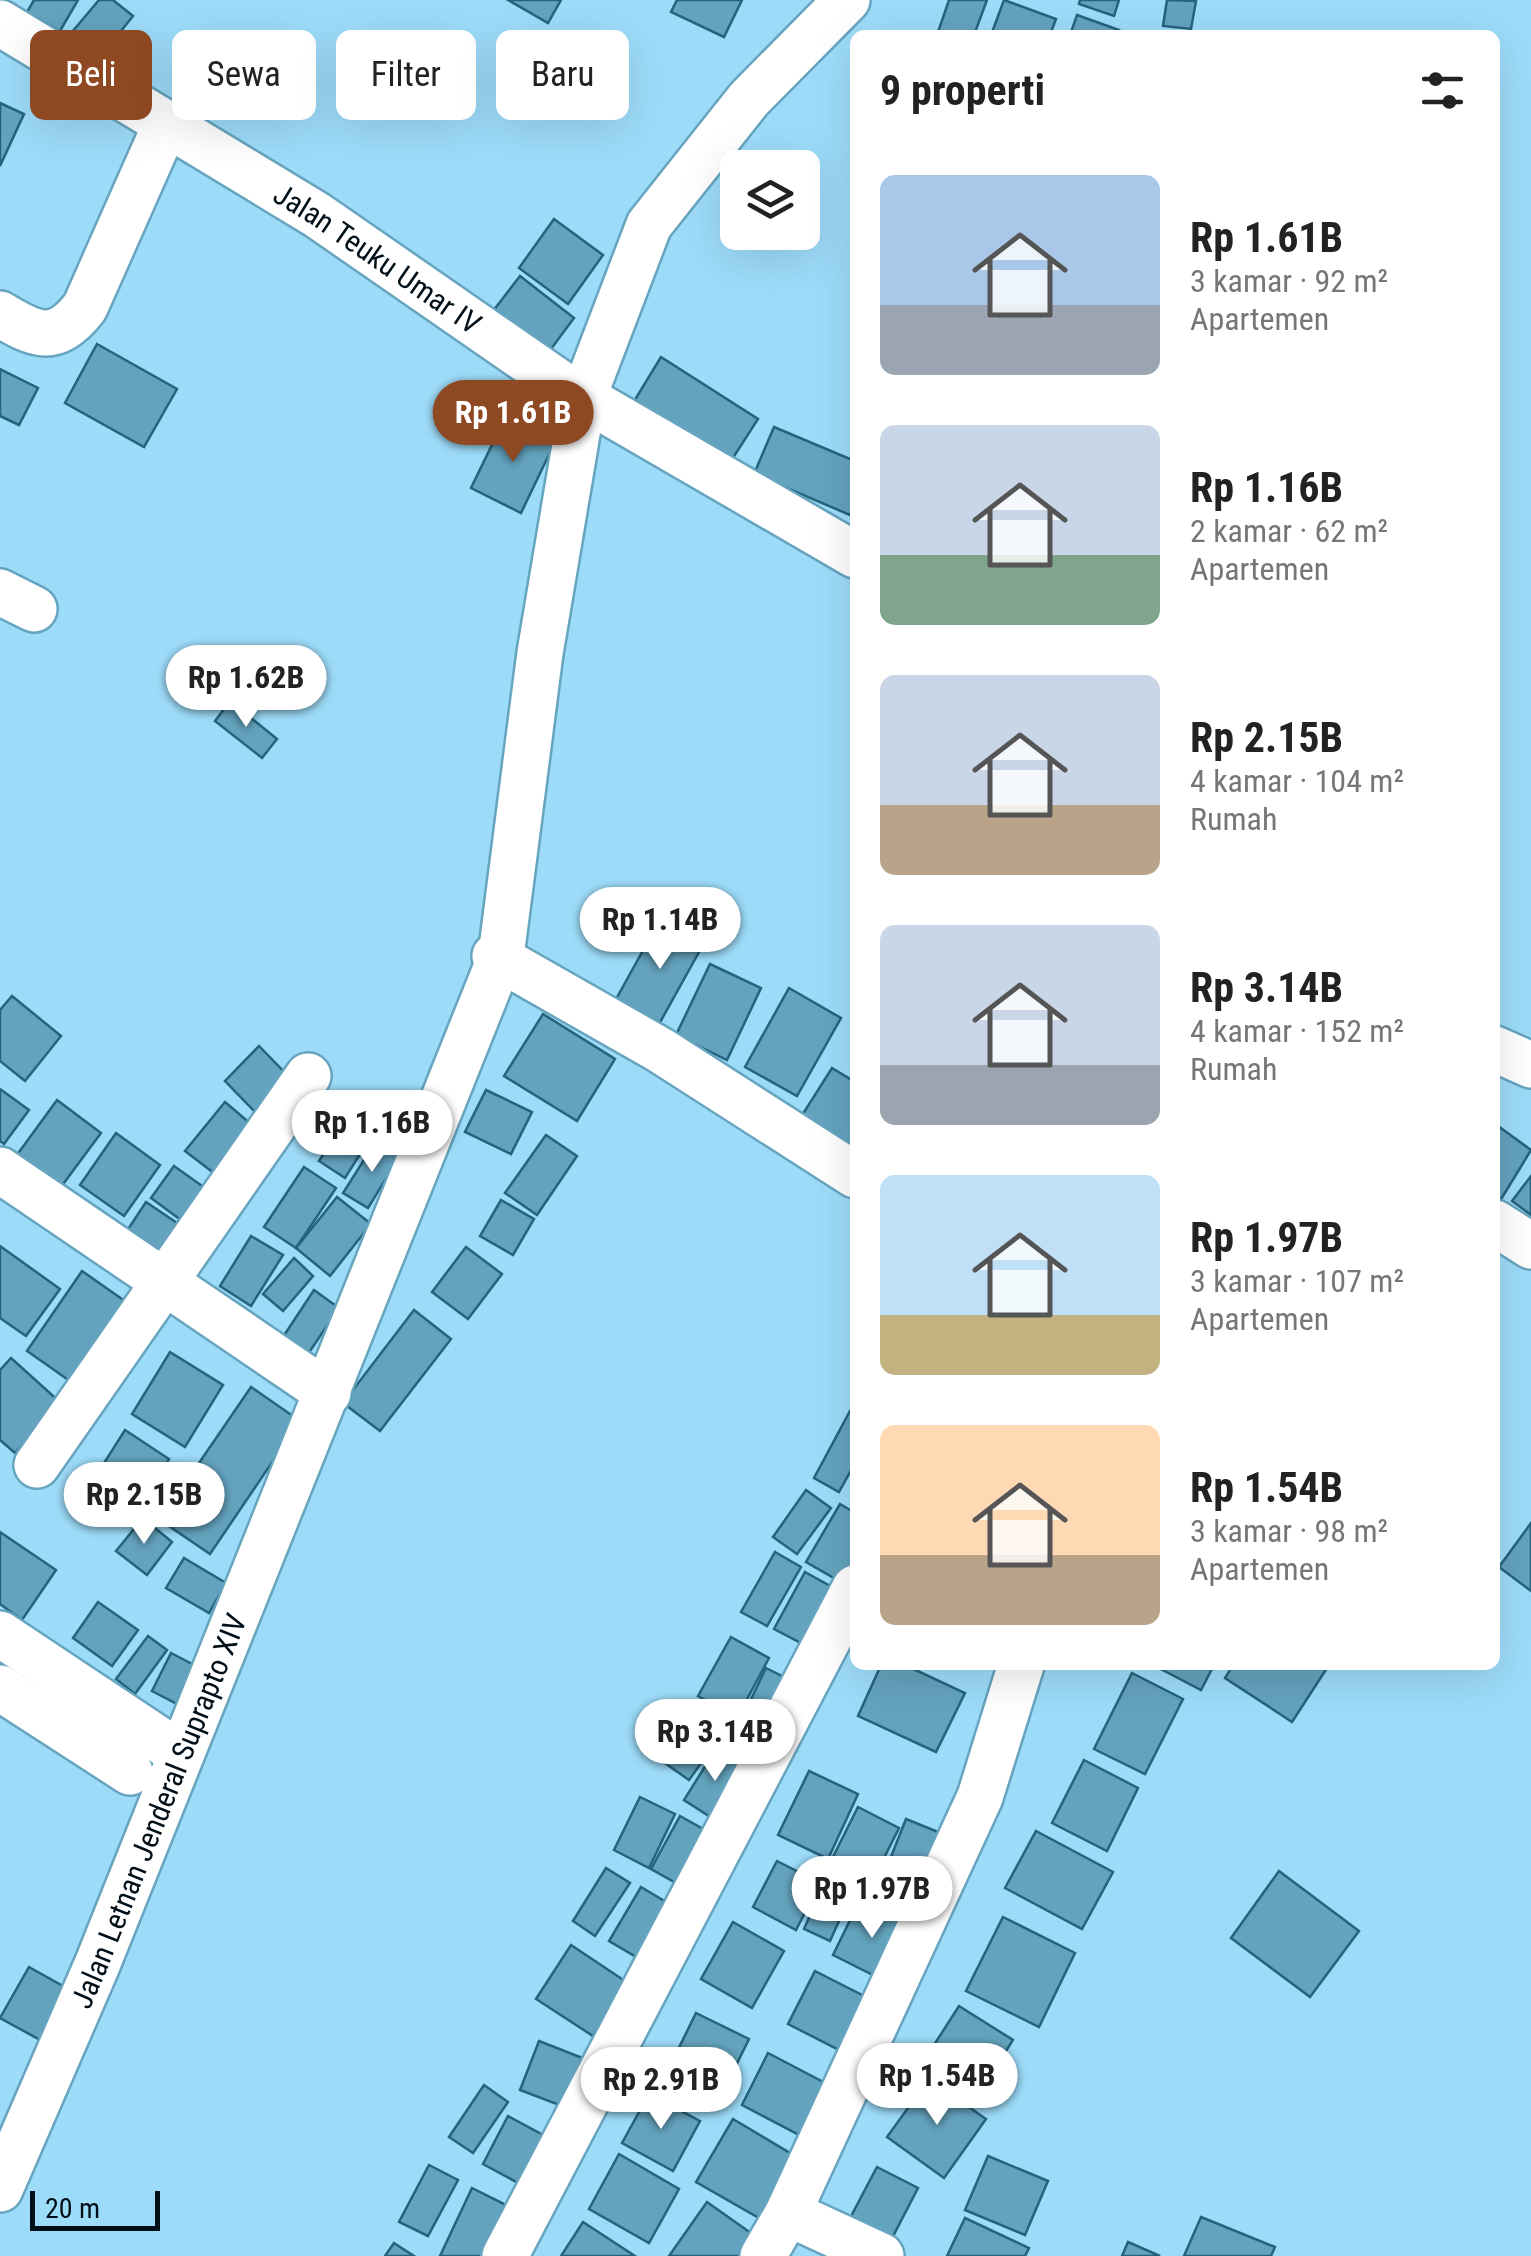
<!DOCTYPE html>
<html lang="id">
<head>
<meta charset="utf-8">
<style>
  :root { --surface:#fff; --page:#f2f2f2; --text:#222; --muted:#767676; --accent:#8f4922 }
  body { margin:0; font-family:"Roboto Condensed",sans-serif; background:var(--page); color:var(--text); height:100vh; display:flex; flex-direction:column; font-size:38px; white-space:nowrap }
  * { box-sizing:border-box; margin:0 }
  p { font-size:32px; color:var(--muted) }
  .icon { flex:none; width:55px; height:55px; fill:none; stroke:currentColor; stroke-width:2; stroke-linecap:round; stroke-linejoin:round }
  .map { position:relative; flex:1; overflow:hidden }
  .drawer { position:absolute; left:850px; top:30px; width:650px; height:1640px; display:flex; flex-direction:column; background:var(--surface); border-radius:15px; box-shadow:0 10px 40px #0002 }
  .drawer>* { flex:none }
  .top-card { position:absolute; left:30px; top:30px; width:670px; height:90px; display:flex; gap:20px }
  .fabs { position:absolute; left:720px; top:150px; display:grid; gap:20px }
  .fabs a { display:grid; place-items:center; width:100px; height:100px; border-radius:15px; background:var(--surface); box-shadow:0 10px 40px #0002; font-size:50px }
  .scale { position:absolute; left:30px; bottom:25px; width:130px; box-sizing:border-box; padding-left:10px; border:5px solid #000f18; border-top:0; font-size:28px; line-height:35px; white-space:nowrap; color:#000f18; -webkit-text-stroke:8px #9ddcf9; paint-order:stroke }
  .price { position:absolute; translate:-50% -85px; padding:0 22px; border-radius:35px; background:#fff; color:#222; font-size:32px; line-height:65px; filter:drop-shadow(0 2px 5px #0008) }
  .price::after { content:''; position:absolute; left:50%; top:60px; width:30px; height:22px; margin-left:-15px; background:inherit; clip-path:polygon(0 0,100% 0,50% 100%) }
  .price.on { background:var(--accent); color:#fff }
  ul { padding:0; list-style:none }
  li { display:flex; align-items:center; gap:30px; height:250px; padding:0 30px }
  li span { display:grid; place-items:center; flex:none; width:280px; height:200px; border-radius:15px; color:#555 }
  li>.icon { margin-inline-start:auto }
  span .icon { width:120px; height:120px; fill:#fffc; stroke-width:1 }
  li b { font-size:42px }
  h2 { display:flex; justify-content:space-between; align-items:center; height:120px; padding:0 30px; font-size:42px }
  .pill { padding:0 35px; border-radius:15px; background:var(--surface); box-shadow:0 10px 40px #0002; font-size:35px; line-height:90px }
  .pill.on { background:var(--accent); color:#fff }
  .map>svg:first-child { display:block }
  .building { fill:#64a3be; stroke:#24647d; stroke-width:2.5 }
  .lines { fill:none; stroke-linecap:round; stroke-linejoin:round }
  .street-casing { stroke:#66a4bf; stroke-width:50 }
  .street { stroke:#fff; stroke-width:45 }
  .labels { text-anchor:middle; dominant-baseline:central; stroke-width:8; stroke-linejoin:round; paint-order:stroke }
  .street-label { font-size:30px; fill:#000f18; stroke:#9ddcf9 }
</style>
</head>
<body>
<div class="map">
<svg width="1531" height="2256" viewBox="0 0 1531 2256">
  <rect width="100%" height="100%" fill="#9ddcf9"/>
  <g class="building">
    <polygon points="34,0 78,0 60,31 27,12"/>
    <polygon points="99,0 113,0 133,16 101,56 72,32"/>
    <polygon points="508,0 561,0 548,23"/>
    <polygon points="677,0 742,0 724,37 671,12"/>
    <polygon points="949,0 987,0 974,35 937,35"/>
    <polygon points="1004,0 1056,19 1050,35 991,35"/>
    <polygon points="1080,0 1119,0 1114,16 1079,4"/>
    <polygon points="1167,0 1196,1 1191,29 1163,26"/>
    <polygon points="1077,15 1119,30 1117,35 1070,35"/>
    <polygon points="0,103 24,114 0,166"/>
    <polygon points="554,219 603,255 568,304 519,268"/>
    <polygon points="520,276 574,318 545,357 490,315"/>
    <polygon points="97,344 177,389 144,447 65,403"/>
    <polygon points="661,357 758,419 724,472 628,411"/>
    <polygon points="0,369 38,388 19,425 0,416"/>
    <polygon points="505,418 555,442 521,513 471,488"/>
    <polygon points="774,427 855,461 855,503 850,515 754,474"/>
    <polygon points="230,701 277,739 262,758 215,721"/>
    <polygon points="661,918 704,943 658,1026 615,1001"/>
    <polygon points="710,964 761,988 727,1060 676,1035"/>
    <polygon points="789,988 841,1018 797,1096 745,1067"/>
    <polygon points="12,996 61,1036 25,1081 0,1061 0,1010"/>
    <polygon points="543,1014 615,1059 577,1121 504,1076"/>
    <polygon points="259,1046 293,1081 258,1115 225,1081"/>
    <polygon points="832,1068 855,1082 855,1144 850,1152 799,1120"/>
    <polygon points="0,1089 29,1110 4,1144 0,1141"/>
    <polygon points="486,1090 532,1112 511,1154 465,1132"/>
    <polygon points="57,1100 101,1133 58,1191 14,1159"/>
    <polygon points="225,1102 258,1130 219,1177 185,1151"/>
    <polygon points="354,1108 379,1124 345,1178 319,1161"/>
    <polygon points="1498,1126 1531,1150 1497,1206 1495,1131"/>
    <polygon points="116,1133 160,1165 124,1216 80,1185"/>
    <polygon points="546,1135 577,1156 537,1215 505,1193"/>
    <polygon points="376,1141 400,1156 368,1208 343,1193"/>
    <polygon points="174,1166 212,1193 189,1226 151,1198"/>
    <polygon points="304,1167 336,1188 296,1248 264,1227"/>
    <polygon points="1531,1176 1531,1215 1512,1201"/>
    <polygon points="337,1197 371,1224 330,1276 296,1248"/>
    <polygon points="501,1200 534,1219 513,1255 480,1236"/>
    <polygon points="146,1202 189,1231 162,1272 119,1243"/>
    <polygon points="251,1236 283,1255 251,1306 220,1286"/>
    <polygon points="0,1246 60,1289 26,1336 0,1318"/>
    <polygon points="466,1247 502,1274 468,1319 432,1292"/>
    <polygon points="294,1258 313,1276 283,1311 263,1294"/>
    <polygon points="82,1271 132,1306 77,1386 27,1351"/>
    <polygon points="314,1290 339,1308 306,1357 281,1340"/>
    <polygon points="414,1310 451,1339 380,1431 343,1403"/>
    <polygon points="170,1352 223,1385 185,1447 132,1414"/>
    <polygon points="11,1358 61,1403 15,1453 0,1440 0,1370"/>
    <polygon points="251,1387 300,1421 210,1554 160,1520"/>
    <polygon points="850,1411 855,1414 855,1463 839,1492 814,1478"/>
    <polygon points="125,1430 169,1459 135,1513 90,1485"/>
    <polygon points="806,1490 831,1508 797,1554 773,1537"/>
    <polygon points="840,1504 855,1513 855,1569 846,1585 806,1562"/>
    <polygon points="143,1518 172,1542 147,1575 116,1551"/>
    <polygon points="1531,1523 1531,1591 1499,1567"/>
    <polygon points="0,1532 56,1570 22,1620 0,1604"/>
    <polygon points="775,1552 801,1567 767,1626 741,1612"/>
    <polygon points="184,1558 226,1583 209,1613 166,1588"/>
    <polygon points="805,1572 832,1587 801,1643 774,1629"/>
    <polygon points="98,1602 138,1630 112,1666 73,1638"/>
    <polygon points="148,1636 167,1650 135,1694 116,1679"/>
    <polygon points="731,1637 769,1658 737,1718 698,1696"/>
    <polygon points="171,1653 196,1666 177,1704 152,1691"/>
    <polygon points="881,1665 905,1665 965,1693 936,1752 858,1716"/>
    <polygon points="1153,1665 1214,1665 1201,1690"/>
    <polygon points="1233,1665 1329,1665 1292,1722 1225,1678"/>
    <polygon points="766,1668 788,1679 767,1722 745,1712"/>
    <polygon points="1132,1673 1183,1699 1145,1774 1094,1749"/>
    <polygon points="690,1714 721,1735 689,1780 659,1759"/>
    <polygon points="716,1749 747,1768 715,1820 684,1800"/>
    <polygon points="1084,1760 1138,1788 1107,1851 1052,1823"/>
    <polygon points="809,1771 858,1794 828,1859 778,1835"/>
    <polygon points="640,1797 675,1814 649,1868 614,1850"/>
    <polygon points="858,1807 899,1828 867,1892 826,1871"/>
    <polygon points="680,1816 712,1834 683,1887 651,1869"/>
    <polygon points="906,1819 948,1836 917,1914 875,1897"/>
    <polygon points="1036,1831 1113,1872 1082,1929 1005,1888"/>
    <polygon points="777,1861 820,1883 796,1930 753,1907"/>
    <polygon points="606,1868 630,1883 595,1936 573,1921"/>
    <polygon points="1279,1871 1359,1931 1310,1997 1231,1938"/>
    <polygon points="826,1880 852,1892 830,1941 804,1929"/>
    <polygon points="641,1887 671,1905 638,1958 609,1941"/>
    <polygon points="860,1900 912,1927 885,1981 833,1955"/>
    <polygon points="1003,1917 1075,1953 1039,2027 966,1991"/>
    <polygon points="733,1922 784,1951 752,2008 701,1979"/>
    <polygon points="571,1945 628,1983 593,2036 536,1999"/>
    <polygon points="29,1967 70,1990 42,2041 0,2018"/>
    <polygon points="815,1971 868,1998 841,2051 788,2024"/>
    <polygon points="959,2006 1013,2040 979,2094 925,2059"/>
    <polygon points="696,2013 749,2039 720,2098 667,2072"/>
    <polygon points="539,2041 585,2059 567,2108 520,2090"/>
    <polygon points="768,2053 829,2085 803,2137 742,2105"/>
    <polygon points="929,2079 986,2119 944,2178 887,2137"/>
    <polygon points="484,2085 508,2102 473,2153 449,2137"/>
    <polygon points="649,2094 700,2121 673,2171 622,2143"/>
    <polygon points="508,2116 545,2136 520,2184 483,2164"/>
    <polygon points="733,2119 795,2156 759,2218 696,2182"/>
    <polygon points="619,2154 679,2189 649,2243 589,2209"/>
    <polygon points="988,2156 1048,2181 1025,2235 965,2210"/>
    <polygon points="429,2165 458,2180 428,2236 399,2222"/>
    <polygon points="877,2167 918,2188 889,2244 848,2222"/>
    <polygon points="472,2188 516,2210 493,2256 440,2256"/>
    <polygon points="707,2202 755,2236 741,2256 669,2256"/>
    <polygon points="1201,2217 1275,2247 1271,2256 1184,2256"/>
    <polygon points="965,2218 1029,2248 1025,2256 947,2256"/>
    <polygon points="583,2222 635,2256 561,2256"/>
    <polygon points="1128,2242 1160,2256 1122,2256"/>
    <polygon points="394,2243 414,2256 385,2256"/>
  </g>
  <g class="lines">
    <defs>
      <g id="street">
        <path id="s1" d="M0,23L317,215L567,388L855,555"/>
        <path d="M0,314C36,336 56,345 85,307L166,124"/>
        <polyline points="0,592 34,609"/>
        <polyline points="495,956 660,1050 855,1175"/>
        <polyline points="1495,1049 1531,1065"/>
        <polyline points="0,1170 328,1393"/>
        <polyline points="1495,1223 1531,1246"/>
        <polyline points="37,1465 308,1076"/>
        <polyline points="0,1634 179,1753"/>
        <polyline points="0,1688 130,1772"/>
        <path id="s2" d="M0,2189L97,1965L501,956L540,653L583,398L649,225L749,99L847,0"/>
        <polyline points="788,2213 881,2256"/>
        <polyline points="505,2256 855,1588"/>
        <polyline points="763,2256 788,2213 980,1797 1021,1665"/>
      </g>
    </defs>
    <use href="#street" class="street-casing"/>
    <use href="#street" class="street"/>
  </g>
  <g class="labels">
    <g class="street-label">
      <text stroke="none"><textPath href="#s1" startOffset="445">Jalan Teuku Umar IV</textPath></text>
      <text stroke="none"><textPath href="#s2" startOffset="410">Jalan Letnan Jenderal Suprapto XIV</textPath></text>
    </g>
  </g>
</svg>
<div class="fabs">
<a><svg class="icon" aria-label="layers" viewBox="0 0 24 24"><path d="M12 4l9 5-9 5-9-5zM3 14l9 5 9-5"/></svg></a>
</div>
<div class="scale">20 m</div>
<b class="price on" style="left:513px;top:465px">Rp 1.61B</b>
<b class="price" style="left:246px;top:730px">Rp 1.62B</b>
<b class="price" style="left:660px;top:972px">Rp 1.14B</b>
<b class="price" style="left:372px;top:1175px">Rp 1.16B</b>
<b class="price" style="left:144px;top:1547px">Rp 2.15B</b>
<b class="price" style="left:715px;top:1784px">Rp 3.14B</b>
<b class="price" style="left:872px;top:1941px">Rp 1.97B</b>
<b class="price" style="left:937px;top:2128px">Rp 1.54B</b>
<b class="price" style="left:661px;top:2132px">Rp 2.91B</b>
<div class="top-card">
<a class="pill on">Beli</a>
<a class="pill">Sewa</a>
<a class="pill">Filter</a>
<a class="pill">Baru</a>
</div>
<section class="drawer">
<h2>9 properti<svg class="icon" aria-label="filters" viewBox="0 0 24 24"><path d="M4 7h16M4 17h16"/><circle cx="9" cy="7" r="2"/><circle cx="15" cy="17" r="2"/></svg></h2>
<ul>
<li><span style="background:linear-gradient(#a9c7e8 65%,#9aa5b1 0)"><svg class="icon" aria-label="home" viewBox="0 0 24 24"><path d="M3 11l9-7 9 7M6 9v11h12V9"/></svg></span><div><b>Rp 1.61B</b><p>3 kamar · 92 m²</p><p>Apartemen</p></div></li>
<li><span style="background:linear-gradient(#c9d6e8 65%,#7fa58c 0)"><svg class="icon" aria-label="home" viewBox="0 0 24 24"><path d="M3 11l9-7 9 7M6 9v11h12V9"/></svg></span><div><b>Rp 1.16B</b><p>2 kamar · 62 m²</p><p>Apartemen</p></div></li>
<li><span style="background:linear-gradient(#c9d6e8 65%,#b9a48a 0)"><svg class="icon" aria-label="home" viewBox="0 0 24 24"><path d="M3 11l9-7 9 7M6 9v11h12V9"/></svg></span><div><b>Rp 2.15B</b><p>4 kamar · 104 m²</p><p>Rumah</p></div></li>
<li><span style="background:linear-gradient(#c9d6e8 70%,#9aa5b1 0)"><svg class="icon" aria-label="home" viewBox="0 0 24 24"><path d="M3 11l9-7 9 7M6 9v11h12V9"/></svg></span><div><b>Rp 3.14B</b><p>4 kamar · 152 m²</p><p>Rumah</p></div></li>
<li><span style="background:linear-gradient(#bfe0f5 70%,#c2b280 0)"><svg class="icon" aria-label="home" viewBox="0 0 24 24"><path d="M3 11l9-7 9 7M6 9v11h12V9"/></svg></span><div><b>Rp 1.97B</b><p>3 kamar · 107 m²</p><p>Apartemen</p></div></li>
<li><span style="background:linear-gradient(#ffd9b3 65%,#b9a48a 0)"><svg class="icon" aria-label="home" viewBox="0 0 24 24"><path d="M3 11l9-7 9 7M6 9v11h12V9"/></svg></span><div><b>Rp 1.54B</b><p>3 kamar · 98 m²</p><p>Apartemen</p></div></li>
</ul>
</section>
</div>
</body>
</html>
